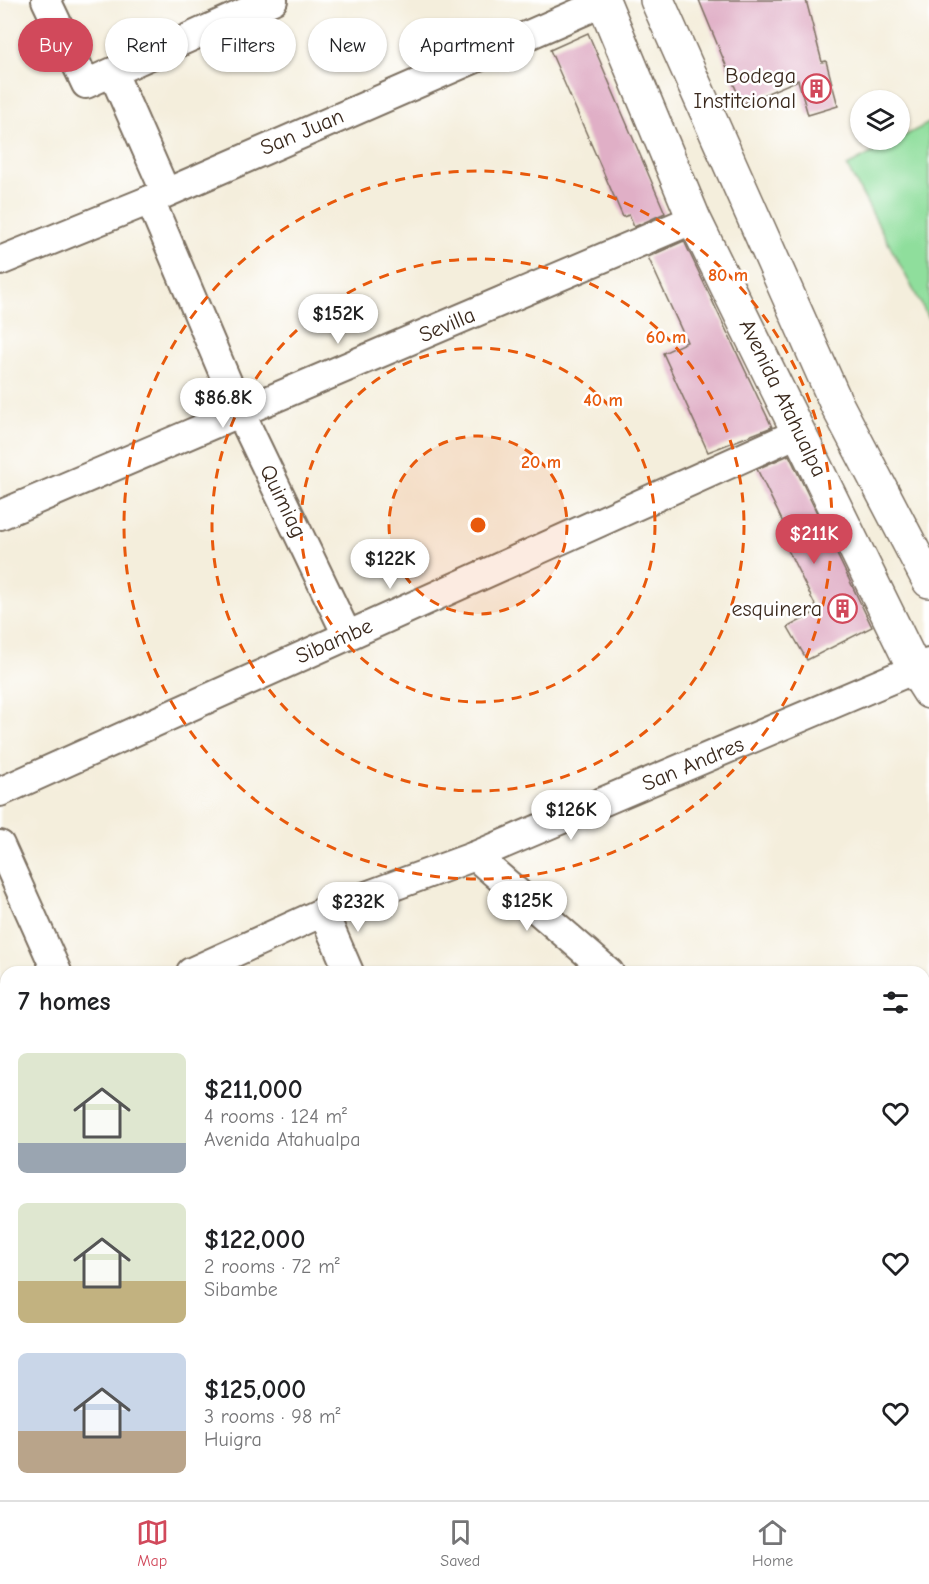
<!DOCTYPE html>
<html lang="en">
<head>
<meta charset="utf-8">
<style>
  :root { --surface:#fff; --page:#f2f2f2; --text:#202124; --muted:#757577; --line:#e0e0e0; --accent:#d1495b }
  body { margin:0; font-family:"Comic Neue",sans-serif; background:var(--page); color:var(--text); height:100vh; display:flex; flex-direction:column; font-size:22px; white-space:nowrap }
  * { box-sizing:border-box; margin:0 }
  p { font-size:20px; color:var(--muted) }
  .icon { flex:none; width:33px; height:33px; fill:none; stroke:currentColor; stroke-width:2; stroke-linecap:round; stroke-linejoin:round }
  .map { position:relative; flex:1; overflow:hidden }
  .panel { position:absolute; left:0px; top:966px; width:930px; height:534px; display:flex; flex-direction:column; background:var(--surface); border-radius:18px 18px 0 0; box-shadow:0 2px 4px #0004 }
  .panel>* { flex:none }
  .guide { position:absolute; left:18px; top:18px; width:600px; height:54px; display:flex; gap:12px }
  .buttons { position:absolute; left:850px; top:90px; display:grid; gap:12px }
  .buttons a { display:grid; place-items:center; width:60px; height:60px; border-radius:50%; background:var(--surface); box-shadow:0 2px 4px #0004; font-size:30px }
  .price { position:absolute; translate:-50% -51px; padding:0 14px; border-radius:21px; background:#fff; color:#222; font-size:20px; line-height:39px; filter:drop-shadow(0 2px 3px #0008) }
  .price::after { content:''; position:absolute; left:50%; top:36px; width:18px; height:14px; margin-left:-9px; background:inherit; clip-path:polygon(0 0,100% 0,50% 100%) }
  .price.current { background:var(--accent); color:#fff }
  ul { padding:0; list-style:none }
  li { display:flex; align-items:center; gap:18px; height:150px; padding:0 18px }
  li span { display:grid; place-items:center; flex:none; width:168px; height:120px; border-radius:9px; color:#555 }
  li>.icon { margin-inline-start:auto }
  span .icon { width:72px; height:72px; fill:#fffc; stroke-width:1 }
  li b { font-size:26px }
  h2 { display:flex; justify-content:space-between; align-items:center; height:72px; padding:0 18px; font-size:26px }
  .tag { padding:0 21px; border-radius:27px; background:var(--surface); box-shadow:0 2px 4px #0004; font-size:21px; line-height:54px }
  .tag.current { background:var(--accent); color:#fff }
  .dock { display:flex; justify-content:space-around; align-items:center; height:84px; border-top:2px solid var(--line); background:var(--surface); font-size:16px; color:var(--muted) }
  .dock a { display:grid; justify-items:center; gap:3px }
  .dock .current { color:var(--accent) }
  .map>svg:first-child { display:block }
  .green { fill:#8fde9c; stroke:#65845d; stroke-width:1.5 }
  .building { fill:#e0afc6 }
  .lines { fill:none; stroke-linecap:round; stroke-linejoin:round }
  .street-casing { stroke:#7c6f60; stroke-width:32 }
  .secondary-casing { stroke:#7c6f60; stroke-width:36 }
  .street { stroke:#fff; stroke-width:28 }
  .secondary { stroke:#fff; stroke-width:33 }
  .ring { fill:none; stroke:#e8590c; stroke-width:3; stroke-dasharray:10 8 }
  .labels { text-anchor:middle; dominant-baseline:central; stroke-width:5; stroke-linejoin:round; paint-order:stroke }
  .poi-label { font-size:22px; fill:#3b2a1e; stroke:#fff; text-anchor:end }
  .street-label { font-size:22px; fill:#3b2a1e; stroke:#fff }
  .centre { fill:#e8590c; stroke:#fff; stroke-width:3 }
  .ring-label { font-size:18px; text-anchor:middle; font-weight:bold; fill:#e8590c; stroke:#fff; stroke-width:5; stroke-linejoin:round; paint-order:stroke }
</style>
</head>
<body>
<div class="map">
<svg width="929" height="1500" viewBox="0 0 929 1500">
  <rect width="100%" height="100%" fill="#fff"/>
  <filter id="ink" filterUnits="userSpaceOnUse"><feTurbulence type="fractalNoise" baseFrequency=".0167" numOctaves="2"/><feDisplacementMap in="SourceGraphic" scale="12" xChannelSelector="R" yChannelSelector="G"/><feConvolveMatrix kernelMatrix="1 2 1 2 8 2 1 2 1" color-interpolation-filters="sRGB"/></filter>
  <filter id="wash" filterUnits="userSpaceOnUse"><feTurbulence type="fractalNoise" baseFrequency=".008" numOctaves="4" result="noise"/><feDisplacementMap in="SourceGraphic" scale="24" xChannelSelector="R" yChannelSelector="G"/><feGaussianBlur stdDeviation="1.35" result="paint"/><feColorMatrix in="noise" values="0 0 0 0 0 0 0 0 0 0 0 0 0 0 0 0 0 1.4 0 .05"/><feComposite in="paint" operator="in"/></filter>
  <g filter="url(#wash)">
    <rect width="100%" height="100%" fill="#f4eedc"/>
    <polygon class="green" points="929,123 929,319 847,166"/>
    <g id="blocks">
      <g class="building">
        <polygon points="699,0 806,0 822,62 826,61 838,106 808,115 798,80 742,104"/>
        <polygon points="588,33 665,213 634,227 629,215 623,217 550,50"/>
        <polygon points="684,241 772,427 708,452 663,353 687,342 648,257"/>
        <polygon points="789,455 872,627 807,660 788,627 818,611 785,544 792,541 757,469"/>
      </g>
    </g>
  </g>
  <g filter="url(#ink)">
    <use href="#blocks" fill-opacity="0" stroke="#7c6f60" stroke-width="1.5"/>
    <g class="lines">
      <defs>
        <g id="street">
          <polyline points="46,0 86,84 273,0"/>
          <polyline points="113,73 165,191"/>
          <polyline points="150,200 240,412 347,635"/>
          <polyline points="0,261 150,200 604,2"/>
          <polyline points="0,515 694,219"/>
          <polyline points="0,792 800,432"/>
          <polyline points="0,845 57,972"/>
          <polyline points="475,856 609,972"/>
          <polyline points="323,912 349,972"/>
          <polyline points="191,972 323,912 475,856 929,663"/>
          <polyline points="0,1058 6,1055"/>
          <polyline points="924,1086 929,1087"/>
          <polyline points="0,1432 6,1447"/>
          <polyline points="25,1494 28,1500"/>
          <polyline points="295,1494 297,1500"/>
          <polyline points="573,1494 575,1500"/>
          <polyline points="888,1494 890,1500"/>
          <polyline points="197,1500 211,1494"/>
        </g>
        <g id="secondary">
          <polyline points="603,0 694,219 915,670 929,692"/>
          <polyline points="657,0 837,405 929,581"/>
        </g>
      </defs>
      <use href="#street" class="street-casing"/>
      <use href="#secondary" class="secondary-casing"/>
      <use href="#street" class="street"/>
      <use href="#secondary" class="secondary"/>
    </g>
  </g>
  <circle cx="478" cy="525" r="89" fill="#e8590c" fill-opacity=".12"/>
  <g class="ring">
    <circle cx="478" cy="525" r="89"/>
    <circle cx="478" cy="525" r="177"/>
    <circle cx="478" cy="525" r="266"/>
    <circle cx="478" cy="525" r="354"/>
  </g>
  <defs>
    <symbol id="building-ring" viewBox="-11 -11 22 22"><circle r="9.5" fill="#fff" stroke="#d1495b" stroke-width="1.5"/><path d="M-4-6H4V6H1V3H-1V6H-4ZM-2.5-4.3h1.7v1.8h-1.7ZM.8-4.3h1.7v1.8H.8ZM-2.5-1h1.7V.8h-1.7ZM.8-1h1.7V.8H.8Z" fill="#d1495b"/></symbol>
  </defs>
  <g fill-rule="evenodd">
    <use href="#building-ring" x="800" y="72" width="33" height="33"/>
    <use href="#building-ring" x="826" y="592" width="33" height="33"/>
  </g>
  <g class="labels">
    <g class="poi-label">
      <text x="796" y="76">Bodega<tspan x="796" dy="25">Institcional</tspan></text>
      <text x="822" y="609">esquinera</text>
    </g>
    <g class="street-label">
      <text transform="translate(302 132) rotate(-23)">San Juan</text>
      <text transform="translate(447 325) rotate(-23)">Sevilla</text>
      <text transform="translate(783 398) rotate(64)">Avenida Atahualpa</text>
      <text transform="translate(283 501) rotate(64)">Quimiag</text>
      <text transform="translate(334 641) rotate(-24)">Sibambe</text>
      <text transform="translate(693 764) rotate(-23)">San Andres</text>
    </g>
  </g>
  <circle cx="478" cy="525" r="9" class="centre"/>
  <g class="ring-label">
    <text x="728" y="281">80 m</text>
    <text x="666" y="343">60 m</text>
    <text x="603" y="406">40 m</text>
    <text x="541" y="468">20 m</text>
  </g>
</svg>
<div class="buttons">
<a><svg class="icon" aria-label="layers" viewBox="0 0 24 24"><path d="M12 4l9 5-9 5-9-5zM3 14l9 5 9-5"/></svg></a>
</div>
<b class="price" style="left:338px;top:345px">$152K</b>
<b class="price" style="left:223px;top:429px">$86.8K</b>
<b class="price current" style="left:814px;top:565px">$211K</b>
<b class="price" style="left:390px;top:590px">$122K</b>
<b class="price" style="left:571px;top:841px">$126K</b>
<b class="price" style="left:527px;top:932px">$125K</b>
<b class="price" style="left:358px;top:933px">$232K</b>
<div class="guide">
<a class="tag current">Buy</a>
<a class="tag">Rent</a>
<a class="tag">Filters</a>
<a class="tag">New</a>
<a class="tag">Apartment</a>
</div>
<section class="panel">
<h2>7 homes<svg class="icon" aria-label="filters" viewBox="0 0 24 24"><path d="M4 7h16M4 17h16"/><circle cx="9" cy="7" r="2"/><circle cx="15" cy="17" r="2"/></svg></h2>
<ul>
<li><span style="background:linear-gradient(#dfe7d0 75%,#9aa5b1 0)"><svg class="icon" aria-label="home" viewBox="0 0 24 24"><path d="M3 11l9-7 9 7M6 9v11h12V9"/></svg></span><div><b>$211,000</b><p>4 rooms · 124 m²</p><p>Avenida Atahualpa</p></div><svg class="icon" aria-label="heart" viewBox="0 0 24 24"><path d="M12 20l-8-8c-3-5 5-10 8-4 3-6 11-1 8 4z"/></svg></li>
<li><span style="background:linear-gradient(#dfe7d0 65%,#c2b280 0)"><svg class="icon" aria-label="home" viewBox="0 0 24 24"><path d="M3 11l9-7 9 7M6 9v11h12V9"/></svg></span><div><b>$122,000</b><p>2 rooms · 72 m²</p><p>Sibambe</p></div><svg class="icon" aria-label="heart" viewBox="0 0 24 24"><path d="M12 20l-8-8c-3-5 5-10 8-4 3-6 11-1 8 4z"/></svg></li>
<li><span style="background:linear-gradient(#c9d6e8 65%,#b9a48a 0)"><svg class="icon" aria-label="home" viewBox="0 0 24 24"><path d="M3 11l9-7 9 7M6 9v11h12V9"/></svg></span><div><b>$125,000</b><p>3 rooms · 98 m²</p><p>Huigra</p></div><svg class="icon" aria-label="heart" viewBox="0 0 24 24"><path d="M12 20l-8-8c-3-5 5-10 8-4 3-6 11-1 8 4z"/></svg></li>
</ul>
</section>
</div>
<nav class="dock">
<a class="current"><svg class="icon" aria-label="map" viewBox="0 0 24 24"><path d="M3 6l6-2 6 2 6-2v14l-6 2-6-2-6 2zM9 4v14M15 6v14"/></svg>Map</a>
<a><svg class="icon" aria-label="saved" viewBox="0 0 24 24"><path d="M7 4h10v16l-5-4-5 4z"/></svg>Saved</a>
<a><svg class="icon" aria-label="home" viewBox="0 0 24 24"><path d="M3 11l9-7 9 7M6 9v11h12V9"/></svg>Home</a>
</nav>
</body>
</html>
